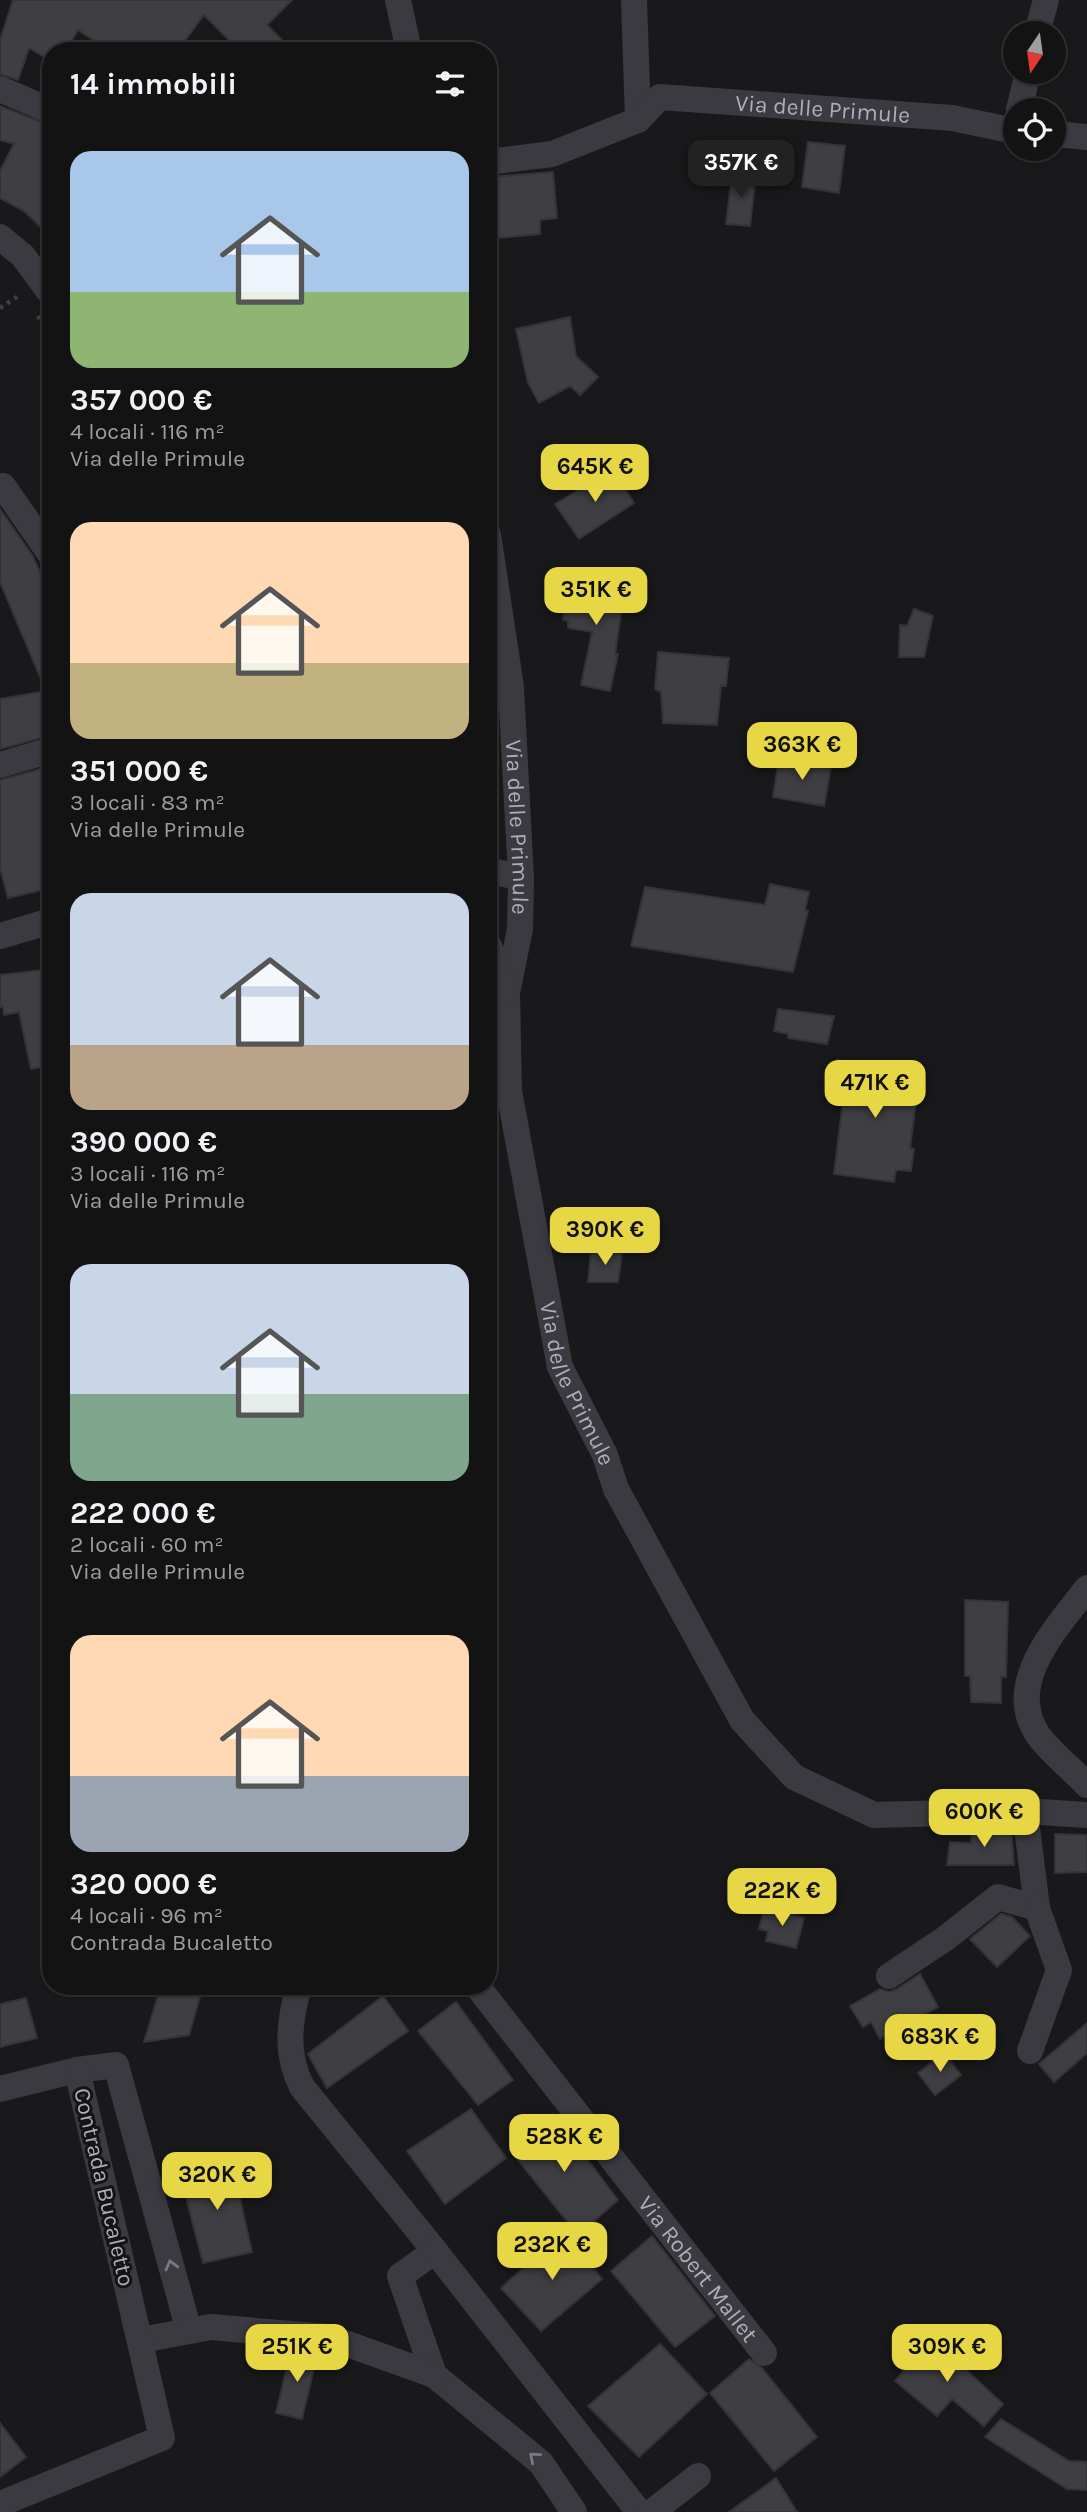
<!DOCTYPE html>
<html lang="it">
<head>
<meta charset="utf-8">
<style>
  :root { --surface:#131314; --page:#1c1c1d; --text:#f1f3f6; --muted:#9d9ea0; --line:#323234; --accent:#e8d744 }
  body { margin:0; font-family:Karla,sans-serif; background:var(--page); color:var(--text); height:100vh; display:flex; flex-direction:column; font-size:26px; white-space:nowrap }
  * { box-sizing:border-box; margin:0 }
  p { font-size:23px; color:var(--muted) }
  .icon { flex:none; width:38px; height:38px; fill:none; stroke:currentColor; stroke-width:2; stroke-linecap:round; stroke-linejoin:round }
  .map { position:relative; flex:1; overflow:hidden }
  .side { position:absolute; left:42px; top:42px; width:455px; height:1953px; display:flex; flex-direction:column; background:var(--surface); border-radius:28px; box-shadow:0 2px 5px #0004,0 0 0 2px var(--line) }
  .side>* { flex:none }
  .needle { width:46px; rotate:193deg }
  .controls { position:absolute; left:1003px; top:21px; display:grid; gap:14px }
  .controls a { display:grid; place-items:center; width:63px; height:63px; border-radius:50%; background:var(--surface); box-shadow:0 2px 5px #0004,0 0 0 2px var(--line); font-size:35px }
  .price { position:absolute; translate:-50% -60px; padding:0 16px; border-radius:14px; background:var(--accent); color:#111; font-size:23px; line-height:46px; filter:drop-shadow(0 2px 4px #0008) }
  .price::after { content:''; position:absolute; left:50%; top:42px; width:21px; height:16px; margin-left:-10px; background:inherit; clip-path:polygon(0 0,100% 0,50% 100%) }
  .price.on { background:#222; color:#fff }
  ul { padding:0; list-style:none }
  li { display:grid; align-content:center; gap:14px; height:371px; padding:0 28px }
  li span { display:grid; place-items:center; height:217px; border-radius:21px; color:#555 }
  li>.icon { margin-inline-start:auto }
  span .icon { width:126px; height:126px; fill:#fffc; stroke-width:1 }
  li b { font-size:30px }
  h2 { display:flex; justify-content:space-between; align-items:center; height:84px; padding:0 28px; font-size:30px }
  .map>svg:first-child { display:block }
  .building { fill:#3f3e42; stroke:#343337; stroke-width:2 }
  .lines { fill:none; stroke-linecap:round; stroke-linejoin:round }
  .path { stroke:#404147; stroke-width:4.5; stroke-dasharray:3.5 5; stroke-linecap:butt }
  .minor { stroke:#3b3a40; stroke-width:26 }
  .oneway { stroke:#797983 }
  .labels { text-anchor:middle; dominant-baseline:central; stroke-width:6; stroke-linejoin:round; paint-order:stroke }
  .street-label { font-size:23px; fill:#acadba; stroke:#141416 }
</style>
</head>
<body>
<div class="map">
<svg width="1087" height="2512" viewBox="0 0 1087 2512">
  <rect width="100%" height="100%" fill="#19191b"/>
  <g class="building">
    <polygon points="13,0 292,0 267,25 293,51 240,51 204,15 177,51 110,51 78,30 66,51 51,51 51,61 29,48 18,80 0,74 0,40"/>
    <polygon points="0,106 51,126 51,237 24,211 0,198 0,171 14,144 0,140"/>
    <polygon points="808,142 845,146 839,193 802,187"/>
    <polygon points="553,172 557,218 540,220 540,234 488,239 488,177"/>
    <polygon points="732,173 756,175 750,226 726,224"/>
    <polygon points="570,317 576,356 598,377 580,395 570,386 539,403 528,383 516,329"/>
    <polygon points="613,469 634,503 579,539 555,504"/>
    <polygon points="0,509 32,555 51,595 51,735 0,749 0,699 46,691 0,582"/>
    <polygon points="569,578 625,587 615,654 618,654 610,691 581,685 592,632 568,628 568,621 563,620"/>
    <polygon points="914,609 933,616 924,657 899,657 900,625 907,626"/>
    <polygon points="658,652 729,658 726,686 721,686 717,725 663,723 661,692 655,689"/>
    <polygon points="779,758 831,767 824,806 773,797"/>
    <polygon points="51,766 51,867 40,868 46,889 8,898 0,868 0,780"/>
    <polygon points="770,884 809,892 805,910 808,911 793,972 631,946 645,887 765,905"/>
    <polygon points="51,969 51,1065 31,1069 19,1012 4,1015 3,1007 0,1007 0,975"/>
    <polygon points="778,1009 834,1016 827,1044 788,1038 788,1034 774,1031"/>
    <polygon points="837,1060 920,1071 910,1148 914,1149 911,1171 896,1170 894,1182 834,1174 843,1101 836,1099"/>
    <polygon points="591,1252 622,1253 618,1282 588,1282"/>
    <polygon points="965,1600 1008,1602 1006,1677 1001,1677 1001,1703 971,1702 970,1676 965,1676"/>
    <polygon points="972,1828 1011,1828 1014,1865 947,1865 950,1842 971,1843"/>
    <polygon points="1055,1834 1087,1835 1087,1872 1055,1873"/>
    <polygon points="764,1908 804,1918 796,1948 766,1941 768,1931 759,1929"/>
    <polygon points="1001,1914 1012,1917 1030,1936 997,1967 970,1939"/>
    <polygon points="920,1974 938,2007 880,2039 871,2022 863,2027 850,2006 880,1989 889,1992 897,1989"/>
    <polygon points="161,1986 203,1986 189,2035 144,2042"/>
    <polygon points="383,1996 408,2031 327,2088 308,2054"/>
    <polygon points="26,1998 37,2038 0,2047 0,2004"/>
    <polygon points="456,2002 513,2080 478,2105 418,2031"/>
    <polygon points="1087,2023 1087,2053 1054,2082 1039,2064"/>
    <polygon points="944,2053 961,2075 935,2095 918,2073"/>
    <polygon points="471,2109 506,2158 445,2204 407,2151"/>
    <polygon points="553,2114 618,2200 578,2235 510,2150"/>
    <polygon points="232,2162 252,2252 203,2263 180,2174"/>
    <polygon points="563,2232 602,2279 541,2331 501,2288"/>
    <polygon points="652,2236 715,2316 675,2347 611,2271"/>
    <polygon points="932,2338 1003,2404 984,2426 952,2399 937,2416 895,2381"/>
    <polygon points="660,2344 707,2394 639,2457 588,2406"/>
    <polygon points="291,2350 318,2352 302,2419 276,2413"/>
    <polygon points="749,2359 762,2368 817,2437 774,2471 710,2393"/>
    <polygon points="1001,2419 1069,2461 1087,2462 1087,2490 1067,2489 985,2437"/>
    <polygon points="0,2423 26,2457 0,2477"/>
    <polygon points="776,2478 797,2512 729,2512"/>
  </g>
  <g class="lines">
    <g class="path">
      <polyline points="0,308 20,295"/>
      <polyline points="38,316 51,336"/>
    </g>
    <g class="minor">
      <polyline points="398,0 409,51"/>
      <polyline points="634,0 638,120"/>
      <polyline points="1037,33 1046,0"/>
      <polyline points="0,89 51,111"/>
      <polyline points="1019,110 1028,72"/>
      <polyline points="1054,134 1087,137"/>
      <path id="s1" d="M488,162L552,154L638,120L660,97L952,118L1015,131"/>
      <polyline points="0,237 23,256 51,294"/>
      <polyline points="0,488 3,486 51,555"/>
      <path id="s2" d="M488,535L511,687L521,878L520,929L507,993L509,1091L560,1367L605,1455L616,1489L742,1720L794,1777L874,1815L1025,1811L1087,1815"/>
      <polyline points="0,765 51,750"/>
      <polyline points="488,870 521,878"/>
      <polyline points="0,936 51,921"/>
      <polyline points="488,944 507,993"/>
      <path d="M1087,1588C1057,1628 1003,1683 1038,1735C1051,1753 1072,1769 1087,1785"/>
      <polyline points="889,1976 946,1938 998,1897 1037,1908 1025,1811"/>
      <path d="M299,1986C289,2022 285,2054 302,2087L435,2251L400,2276L434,2375L541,2463L574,2512"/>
      <path id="s3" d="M477,1986L764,2353"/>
      <polyline points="1030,2051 1059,1970 1037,1908"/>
      <polyline points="0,2089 77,2070 116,2065 189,2331"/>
      <polyline points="435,2251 639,2512"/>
      <polyline points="141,2340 211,2327 328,2337 434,2375"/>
      <polyline points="0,2504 162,2438 77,2070"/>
      <polyline points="652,2512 698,2476"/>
    </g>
  </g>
  <defs><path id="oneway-chevron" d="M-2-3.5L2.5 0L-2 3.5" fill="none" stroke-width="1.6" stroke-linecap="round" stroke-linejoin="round" transform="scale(1.75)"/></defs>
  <g class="oneway">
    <use href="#oneway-chevron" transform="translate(171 2265) rotate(-105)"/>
    <use href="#oneway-chevron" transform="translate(534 2457) rotate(-139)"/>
  </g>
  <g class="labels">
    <g class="street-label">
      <text stroke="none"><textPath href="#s1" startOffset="352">Via delle Primule</textPath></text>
      <text stroke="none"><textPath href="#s2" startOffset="294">Via delle Primule</textPath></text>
      <text stroke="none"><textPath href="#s2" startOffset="861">Via delle Primule</textPath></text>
      <text transform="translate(104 2187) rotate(77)">Contrada Bucaletto</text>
      <text stroke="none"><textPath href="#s3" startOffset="359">Via Robert Mallet</textPath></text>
    </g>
  </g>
</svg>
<div class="controls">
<a><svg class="needle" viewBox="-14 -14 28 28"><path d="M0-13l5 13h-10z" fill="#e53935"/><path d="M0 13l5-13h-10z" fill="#9d9ea0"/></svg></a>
<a><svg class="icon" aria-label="locate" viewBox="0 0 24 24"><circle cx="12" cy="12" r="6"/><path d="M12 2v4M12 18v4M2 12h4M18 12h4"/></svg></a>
</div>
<b class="price on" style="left:741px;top:200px">357K €</b>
<b class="price" style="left:595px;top:504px">645K €</b>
<b class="price" style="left:596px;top:627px">351K €</b>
<b class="price" style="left:802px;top:782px">363K €</b>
<b class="price" style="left:875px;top:1120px">471K €</b>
<b class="price" style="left:605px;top:1267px">390K €</b>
<b class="price" style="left:984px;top:1849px">600K €</b>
<b class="price" style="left:782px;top:1928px">222K €</b>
<b class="price" style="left:940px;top:2074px">683K €</b>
<b class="price" style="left:564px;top:2174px">528K €</b>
<b class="price" style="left:217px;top:2212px">320K €</b>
<b class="price" style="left:552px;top:2282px">232K €</b>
<b class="price" style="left:297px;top:2384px">251K €</b>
<b class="price" style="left:947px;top:2384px">309K €</b>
<section class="side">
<h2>14 immobili<svg class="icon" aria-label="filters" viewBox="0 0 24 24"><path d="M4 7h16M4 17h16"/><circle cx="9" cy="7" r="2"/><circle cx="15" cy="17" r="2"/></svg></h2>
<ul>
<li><span style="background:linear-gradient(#a9c7e8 65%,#8fb573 0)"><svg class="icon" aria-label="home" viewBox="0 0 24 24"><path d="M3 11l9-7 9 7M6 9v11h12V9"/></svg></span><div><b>357 000 €</b><p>4 locali · 116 m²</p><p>Via delle Primule</p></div></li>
<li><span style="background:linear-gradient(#ffd9b3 65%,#c2b280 0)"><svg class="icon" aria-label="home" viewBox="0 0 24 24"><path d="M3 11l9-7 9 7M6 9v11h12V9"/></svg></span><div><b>351 000 €</b><p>3 locali · 83 m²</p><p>Via delle Primule</p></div></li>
<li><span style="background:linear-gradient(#c9d6e8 70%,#b9a48a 0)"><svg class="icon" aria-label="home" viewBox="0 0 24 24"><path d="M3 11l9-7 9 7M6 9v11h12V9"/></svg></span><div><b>390 000 €</b><p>3 locali · 116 m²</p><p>Via delle Primule</p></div></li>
<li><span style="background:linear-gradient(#c9d6e8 60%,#7fa58c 0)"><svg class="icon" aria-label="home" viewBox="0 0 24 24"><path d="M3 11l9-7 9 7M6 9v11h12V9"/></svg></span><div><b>222 000 €</b><p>2 locali · 60 m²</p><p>Via delle Primule</p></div></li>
<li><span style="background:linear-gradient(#ffd9b3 65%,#9aa5b1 0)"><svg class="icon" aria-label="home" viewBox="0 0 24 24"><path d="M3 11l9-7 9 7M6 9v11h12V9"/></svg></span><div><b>320 000 €</b><p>4 locali · 96 m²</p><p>Contrada Bucaletto</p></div></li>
</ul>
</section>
</div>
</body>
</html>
